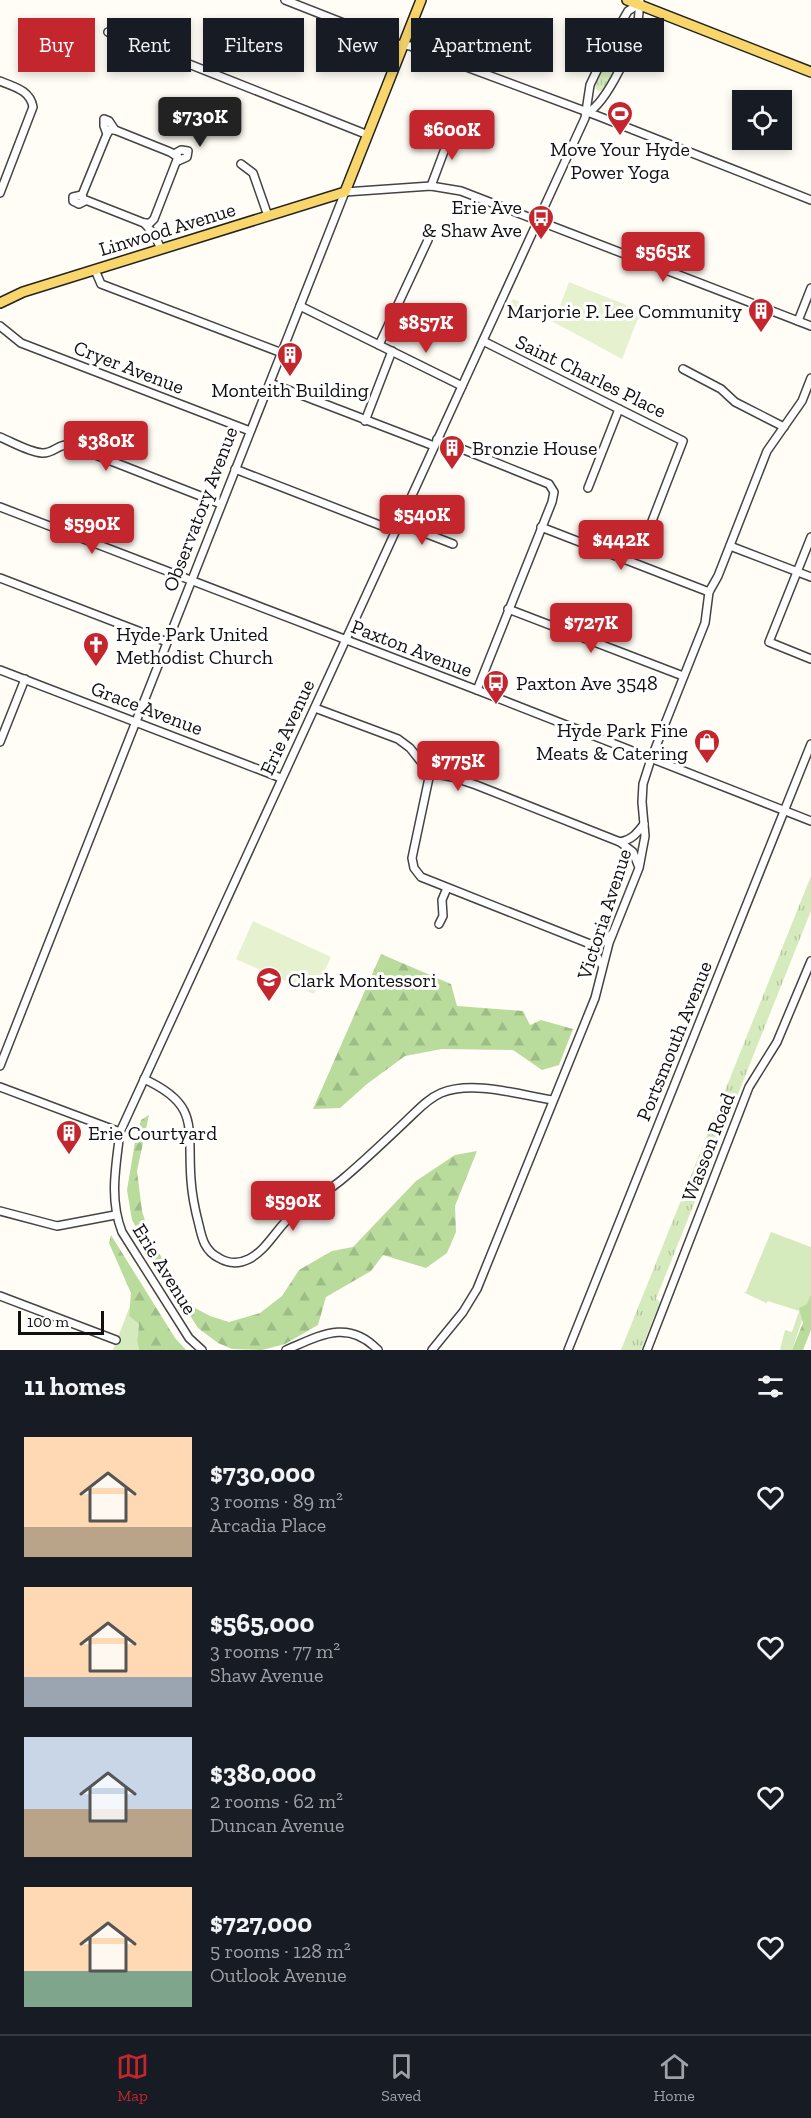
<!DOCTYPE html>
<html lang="en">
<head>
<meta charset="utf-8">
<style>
  :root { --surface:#171b24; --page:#20242c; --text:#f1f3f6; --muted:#9ea1a6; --line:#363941; --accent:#c4262e }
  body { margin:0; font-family:"Zilla Slab",serif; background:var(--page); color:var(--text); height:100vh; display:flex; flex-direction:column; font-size:22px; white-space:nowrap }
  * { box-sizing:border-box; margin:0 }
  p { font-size:20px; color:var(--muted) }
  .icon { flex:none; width:33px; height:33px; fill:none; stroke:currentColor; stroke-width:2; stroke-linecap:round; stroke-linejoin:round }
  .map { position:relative; height:1350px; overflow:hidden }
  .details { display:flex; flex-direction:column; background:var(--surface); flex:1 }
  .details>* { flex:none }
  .top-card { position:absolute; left:18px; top:18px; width:776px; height:54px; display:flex; gap:12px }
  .buttons { position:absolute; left:732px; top:90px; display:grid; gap:12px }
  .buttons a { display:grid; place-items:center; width:60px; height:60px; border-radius:0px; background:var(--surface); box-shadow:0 3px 9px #0003; font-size:30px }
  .scale { position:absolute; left:18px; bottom:15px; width:86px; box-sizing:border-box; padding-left:6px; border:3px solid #111; border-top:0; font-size:16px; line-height:21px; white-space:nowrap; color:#111; -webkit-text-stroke:4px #fff; paint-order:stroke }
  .price { position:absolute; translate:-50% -51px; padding:0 14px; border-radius:6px; background:var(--accent); color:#fff; font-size:20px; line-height:39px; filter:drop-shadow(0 2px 3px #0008) }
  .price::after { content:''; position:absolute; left:50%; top:36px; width:18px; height:14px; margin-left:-9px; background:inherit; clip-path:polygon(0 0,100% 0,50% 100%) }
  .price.current { background:#222; color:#fff }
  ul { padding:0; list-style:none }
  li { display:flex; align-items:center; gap:18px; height:150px; padding:0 24px }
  li span { display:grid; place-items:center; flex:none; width:168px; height:120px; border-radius:0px; color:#555 }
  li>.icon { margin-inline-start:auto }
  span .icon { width:72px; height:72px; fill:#fffc; stroke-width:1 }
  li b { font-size:26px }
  h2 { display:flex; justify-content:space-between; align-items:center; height:72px; padding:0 24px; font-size:26px }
  .chip { padding:0 21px; border-radius:0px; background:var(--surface); box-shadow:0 3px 9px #0003; font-size:21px; line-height:54px }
  .chip.current { background:var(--accent); color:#fff }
  .tab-bar { display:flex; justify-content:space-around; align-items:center; height:84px; border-top:2px solid var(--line); background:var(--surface); font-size:16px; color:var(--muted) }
  .tab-bar a { display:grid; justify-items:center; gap:3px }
  .tab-bar .current { color:var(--accent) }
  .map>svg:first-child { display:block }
  .grass { fill:#d5ebbd }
  .forest { fill:url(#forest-firs) }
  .park { fill:url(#park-tufts) }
  .pitch { fill:#e6f2cf }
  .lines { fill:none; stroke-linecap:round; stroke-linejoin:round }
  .minor-casing { stroke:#444; stroke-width:10 }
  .major-casing { stroke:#222; stroke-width:12 }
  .minor { stroke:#fff; stroke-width:7 }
  .major { stroke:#f9d66b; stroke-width:9 }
  .labels { text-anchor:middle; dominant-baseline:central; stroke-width:6; stroke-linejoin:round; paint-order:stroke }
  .poi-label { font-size:20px; fill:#111; stroke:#fff; text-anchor:start }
  .street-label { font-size:20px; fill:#111; stroke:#fff }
</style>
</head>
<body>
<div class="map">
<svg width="811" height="1350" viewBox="0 0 811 1350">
  <defs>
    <pattern id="forest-firs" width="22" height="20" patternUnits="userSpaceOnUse" patternTransform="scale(1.5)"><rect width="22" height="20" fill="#b9dc9c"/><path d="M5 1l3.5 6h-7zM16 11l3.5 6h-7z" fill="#9ebc85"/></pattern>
    <pattern id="park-tufts" width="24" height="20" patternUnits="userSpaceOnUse" patternTransform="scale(1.5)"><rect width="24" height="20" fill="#d5ebbd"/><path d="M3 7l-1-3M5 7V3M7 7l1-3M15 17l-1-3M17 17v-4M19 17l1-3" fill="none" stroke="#b6c8a1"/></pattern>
  </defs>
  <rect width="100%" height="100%" fill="#fffdf5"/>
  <g class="grass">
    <polygon points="771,1232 811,1247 811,1294 792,1350 780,1350 785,1330 792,1332 799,1311 768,1301 766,1303 743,1292 746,1292"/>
    <polygon points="130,1306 129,1316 139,1324 137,1341 139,1350 113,1350"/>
  </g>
  <g class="forest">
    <polygon points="381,954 451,984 457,1006 523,1011 530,1025 541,1020 573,1029 559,1065 542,1070 513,1050 442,1049 405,1056 367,1084 340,1108 313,1109"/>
    <polygon points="149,1115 137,1171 142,1211 152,1243 195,1308 210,1316 229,1322 260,1313 282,1296 299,1270 332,1251 353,1247 416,1181 455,1155 477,1151 455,1206 456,1232 447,1253 426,1268 383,1255 371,1271 326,1297 318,1325 285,1344 262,1350 232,1349 218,1343 198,1328 155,1261 132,1220 127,1190 136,1136 141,1120"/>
    <polygon points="111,1235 175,1338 186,1350 139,1350 137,1341 139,1324 129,1316 131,1293 109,1243"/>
    <polygon points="811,1294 811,1330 803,1350 792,1350 803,1323 799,1308 807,1304"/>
  </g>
  <g class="park">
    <polygon points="624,30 628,34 629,38 607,86 605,90 598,91 595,87 618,33"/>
    <polygon points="811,876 811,911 656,1299 660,1302 641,1350 621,1350"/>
  </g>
  <g class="pitch">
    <polygon points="569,282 641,311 622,359 546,318 542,322 509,307 513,299 556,317"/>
    <polygon points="253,921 331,957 314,994 236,959"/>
  </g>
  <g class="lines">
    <defs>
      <g id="minor">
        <polyline points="285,0 397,44 410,46 598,116 811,200"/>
        <polyline points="108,32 368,135"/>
        <path d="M0,81C14,87 30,90 33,107L0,193"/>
        <path d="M587,113C607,103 634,44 638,21C639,15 639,9 640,2"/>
        <polygon points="110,130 115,130 170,152 178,157 154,219 150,223 144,223 83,199 82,195 107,134"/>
        <polyline points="107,134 104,126 104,119 109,121 115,130"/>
        <polyline points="174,154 181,150 188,151 187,157 178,161"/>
        <polyline points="241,164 253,173 268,216"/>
        <polyline points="431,186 452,130"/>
        <polyline points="82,195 73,197 73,201 79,204 85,201"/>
        <polyline points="144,223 154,234 161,249"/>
        <polyline points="95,270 101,284 282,353"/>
        <polyline points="300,306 462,386"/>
        <polyline points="798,321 811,288"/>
        <polyline points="0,326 21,343 250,431"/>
        <polyline points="483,341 683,441 652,521"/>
        <polyline points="379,345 428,240"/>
        <polyline points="683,369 721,389 735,402 784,427"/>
        <polyline points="270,383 434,446"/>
        <polyline points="365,421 392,351"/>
        <path d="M0,437C12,442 29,452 42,453C53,454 59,443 70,445L221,504"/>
        <polyline points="437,439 549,484 554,492 552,502 477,690"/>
        <polyline points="235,469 395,531"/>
        <polyline points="588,488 619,409"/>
        <polyline points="0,507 477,690 811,821"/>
        <polyline points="399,523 453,544"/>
        <polyline points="541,527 709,592"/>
        <polyline points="811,537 769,642 811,659"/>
        <polyline points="730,546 811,577"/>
        <polyline points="0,578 167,642"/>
        <polyline points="508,609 683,676"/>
        <polyline points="0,670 281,778"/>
        <polyline points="315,708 398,739 410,748 430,773 452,777 476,785 620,842 633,852 638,865"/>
        <polyline points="0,742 25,679"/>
        <polyline points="430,773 412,858 414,868 421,877 590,944 604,941 612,934"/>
        <path d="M620,842C632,840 637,833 644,824"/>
        <polyline points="439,924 443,916 442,900 447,888"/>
        <polyline points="590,944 602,965"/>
        <polyline points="0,1066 345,192 431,186 461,191 811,326"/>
        <path d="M144,1079C201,1105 187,1128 191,1180C192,1195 195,1210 199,1225C202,1239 205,1251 219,1258C229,1264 239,1264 249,1259C265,1251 275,1232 287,1220C305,1203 327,1193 345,1177C366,1159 386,1140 406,1121C417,1111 427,1099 441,1093C473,1080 520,1095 553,1100"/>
        <polyline points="0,1087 120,1132"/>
        <polyline points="0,1211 57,1226 115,1215"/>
        <polyline points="0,1296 116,1340"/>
        <path d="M202,1350L189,1338L122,1232C109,1199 116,1166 120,1132L585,118L590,85L612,39L628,11L639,4"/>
        <path d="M286,1350C319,1336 348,1318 378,1350"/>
        <polyline points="432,1350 463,1312 477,1289 595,998 609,943 639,868 645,836 642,802 643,784 651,759 705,623 709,592 718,576 767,451 802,401 811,378"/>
        <polyline points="568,1350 811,744"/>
        <polyline points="647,1350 749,1087 777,1042 811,961"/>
      </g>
      <g id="major">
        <polyline points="627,0 811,72"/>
        <polyline points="0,303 23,292 345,192 421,0"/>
      </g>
    </defs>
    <use href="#minor" class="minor-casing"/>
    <use href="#major" class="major-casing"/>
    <use href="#minor" class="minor"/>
    <use href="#major" class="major"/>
  </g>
  <defs>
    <symbol id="stadium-pin" viewBox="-11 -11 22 30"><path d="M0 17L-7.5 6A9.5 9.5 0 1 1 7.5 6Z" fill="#c4262e" stroke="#fff"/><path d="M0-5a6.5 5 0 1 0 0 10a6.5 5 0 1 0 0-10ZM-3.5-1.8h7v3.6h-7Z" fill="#fff"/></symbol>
    <symbol id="bus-pin" viewBox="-11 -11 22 30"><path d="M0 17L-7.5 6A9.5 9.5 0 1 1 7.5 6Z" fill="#c4262e" stroke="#fff"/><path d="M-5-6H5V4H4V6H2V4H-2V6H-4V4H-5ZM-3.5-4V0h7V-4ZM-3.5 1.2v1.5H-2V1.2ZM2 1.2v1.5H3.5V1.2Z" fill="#fff"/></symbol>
    <symbol id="building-pin" viewBox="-11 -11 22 30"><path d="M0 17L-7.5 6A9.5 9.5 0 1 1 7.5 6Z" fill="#c4262e" stroke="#fff"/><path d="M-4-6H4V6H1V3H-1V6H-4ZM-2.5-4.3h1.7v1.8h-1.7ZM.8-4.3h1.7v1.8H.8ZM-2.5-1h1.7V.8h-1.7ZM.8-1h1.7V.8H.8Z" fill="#fff"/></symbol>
    <symbol id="church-pin" viewBox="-11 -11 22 30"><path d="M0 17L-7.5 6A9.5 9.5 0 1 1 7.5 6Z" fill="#c4262e" stroke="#fff"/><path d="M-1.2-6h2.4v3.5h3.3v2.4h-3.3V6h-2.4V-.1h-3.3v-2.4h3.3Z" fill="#fff"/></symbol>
    <symbol id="shop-pin" viewBox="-11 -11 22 30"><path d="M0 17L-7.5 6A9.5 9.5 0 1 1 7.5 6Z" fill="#c4262e" stroke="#fff"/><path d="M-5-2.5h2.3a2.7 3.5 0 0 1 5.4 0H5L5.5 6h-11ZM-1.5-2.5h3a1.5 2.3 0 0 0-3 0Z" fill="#fff"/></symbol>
    <symbol id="school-pin" viewBox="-11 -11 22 30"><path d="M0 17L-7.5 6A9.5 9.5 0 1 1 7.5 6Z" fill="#c4262e" stroke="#fff"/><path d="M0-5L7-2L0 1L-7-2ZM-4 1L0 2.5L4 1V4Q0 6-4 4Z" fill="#fff"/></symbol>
  </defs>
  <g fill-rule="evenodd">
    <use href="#stadium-pin" x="605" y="99" width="30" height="40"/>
    <use href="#bus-pin" x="526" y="203" width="30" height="40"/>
    <use href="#building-pin" x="746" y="296" width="30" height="40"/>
    <use href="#building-pin" x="275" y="340" width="30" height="40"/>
    <use href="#building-pin" x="437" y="433" width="30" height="40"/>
    <use href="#church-pin" x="81" y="630" width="30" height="40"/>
    <use href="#bus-pin" x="481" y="668" width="30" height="40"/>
    <use href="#shop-pin" x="692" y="727" width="30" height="40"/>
    <use href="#school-pin" x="254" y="965" width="30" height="40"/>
    <use href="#building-pin" x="54" y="1118" width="30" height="40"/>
  </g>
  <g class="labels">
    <g class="poi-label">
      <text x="620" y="149" text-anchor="middle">Move Your Hyde<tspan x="620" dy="23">Power Yoga</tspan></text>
      <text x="522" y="207" text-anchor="end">Erie Ave<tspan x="522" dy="23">&amp; Shaw Ave</tspan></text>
      <text x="742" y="311" text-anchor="end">Marjorie P. Lee Community</text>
      <text x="290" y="390" text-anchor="middle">Monteith Building</text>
      <text x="472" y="448">Bronzie House</text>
      <text x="116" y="634">Hyde Park United<tspan x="116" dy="23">Methodist Church</tspan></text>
      <text x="516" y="683">Paxton Ave 3548</text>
      <text x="688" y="730" text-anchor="end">Hyde Park Fine<tspan x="688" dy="23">Meats &amp; Catering</tspan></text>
      <text x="288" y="980">Clark Montessori</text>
      <text x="88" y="1133">Erie Courtyard</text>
    </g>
    <g class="street-label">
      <text transform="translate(167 229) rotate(-17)">Linwood Avenue</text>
      <text transform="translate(129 367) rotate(21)">Cryer Avenue</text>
      <text transform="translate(591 376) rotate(26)">Saint Charles Place</text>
      <text transform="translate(200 509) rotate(-69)">Observatory Avenue</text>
      <text transform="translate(412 648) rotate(21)">Paxton Avenue</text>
      <text transform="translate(147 708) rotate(21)">Grace Avenue</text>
      <text transform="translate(287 727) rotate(-65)">Erie Avenue</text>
      <text transform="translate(604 914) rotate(-72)">Victoria Avenue</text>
      <text transform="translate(674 1041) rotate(-68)">Portsmouth Avenue</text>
      <text transform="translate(708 1147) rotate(-69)">Wasson Road</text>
      <text transform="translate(165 1269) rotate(58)">Erie Avenue</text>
    </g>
  </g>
</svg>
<div class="buttons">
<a><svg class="icon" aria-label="locate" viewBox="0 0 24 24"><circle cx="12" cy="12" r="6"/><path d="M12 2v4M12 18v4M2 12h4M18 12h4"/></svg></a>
</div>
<div class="scale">100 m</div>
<b class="price current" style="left:200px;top:148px">$730K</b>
<b class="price" style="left:452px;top:161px">$600K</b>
<b class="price" style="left:663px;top:283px">$565K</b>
<b class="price" style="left:426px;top:354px">$857K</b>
<b class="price" style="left:106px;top:472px">$380K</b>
<b class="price" style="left:422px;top:546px">$540K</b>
<b class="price" style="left:92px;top:555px">$590K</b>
<b class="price" style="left:621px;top:571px">$442K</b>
<b class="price" style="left:591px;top:654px">$727K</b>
<b class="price" style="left:458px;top:792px">$775K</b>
<b class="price" style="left:293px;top:1232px">$590K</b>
<div class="top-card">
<a class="chip current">Buy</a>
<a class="chip">Rent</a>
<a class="chip">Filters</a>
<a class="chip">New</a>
<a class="chip">Apartment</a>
<a class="chip">House</a>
</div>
</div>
<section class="details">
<h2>11 homes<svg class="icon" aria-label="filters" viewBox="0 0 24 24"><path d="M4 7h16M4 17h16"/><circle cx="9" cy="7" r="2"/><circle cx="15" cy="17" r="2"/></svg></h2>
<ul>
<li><span style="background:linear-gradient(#ffd9b3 75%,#b9a48a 0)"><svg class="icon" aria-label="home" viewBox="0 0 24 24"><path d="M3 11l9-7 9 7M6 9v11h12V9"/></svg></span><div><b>$730,000</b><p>3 rooms · 89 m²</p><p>Arcadia Place</p></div><svg class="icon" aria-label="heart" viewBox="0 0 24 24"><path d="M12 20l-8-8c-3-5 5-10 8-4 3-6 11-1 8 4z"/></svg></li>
<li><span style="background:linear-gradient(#ffd9b3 75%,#9aa5b1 0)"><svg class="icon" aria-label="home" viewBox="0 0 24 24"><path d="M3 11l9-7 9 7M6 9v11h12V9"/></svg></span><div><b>$565,000</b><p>3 rooms · 77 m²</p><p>Shaw Avenue</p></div><svg class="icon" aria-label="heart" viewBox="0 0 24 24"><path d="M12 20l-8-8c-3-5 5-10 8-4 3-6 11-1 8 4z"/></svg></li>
<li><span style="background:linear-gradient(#c9d6e8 60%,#b9a48a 0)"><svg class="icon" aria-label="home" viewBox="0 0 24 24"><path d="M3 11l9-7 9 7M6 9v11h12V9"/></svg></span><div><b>$380,000</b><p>2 rooms · 62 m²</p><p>Duncan Avenue</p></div><svg class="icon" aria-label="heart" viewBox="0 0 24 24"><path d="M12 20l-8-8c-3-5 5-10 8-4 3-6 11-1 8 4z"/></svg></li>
<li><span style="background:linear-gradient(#ffd9b3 70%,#7fa58c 0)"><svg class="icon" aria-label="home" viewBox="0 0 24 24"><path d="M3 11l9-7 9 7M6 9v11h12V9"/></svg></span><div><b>$727,000</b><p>5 rooms · 128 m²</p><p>Outlook Avenue</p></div><svg class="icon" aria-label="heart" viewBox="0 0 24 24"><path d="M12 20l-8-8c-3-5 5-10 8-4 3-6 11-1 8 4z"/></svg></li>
</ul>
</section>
<nav class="tab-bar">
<a class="current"><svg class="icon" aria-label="map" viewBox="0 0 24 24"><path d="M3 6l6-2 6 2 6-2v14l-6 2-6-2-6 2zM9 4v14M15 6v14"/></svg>Map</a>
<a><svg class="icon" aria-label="saved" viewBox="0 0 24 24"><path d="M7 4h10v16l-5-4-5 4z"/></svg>Saved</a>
<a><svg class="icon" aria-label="home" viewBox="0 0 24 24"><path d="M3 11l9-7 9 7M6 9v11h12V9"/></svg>Home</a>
</nav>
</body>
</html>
